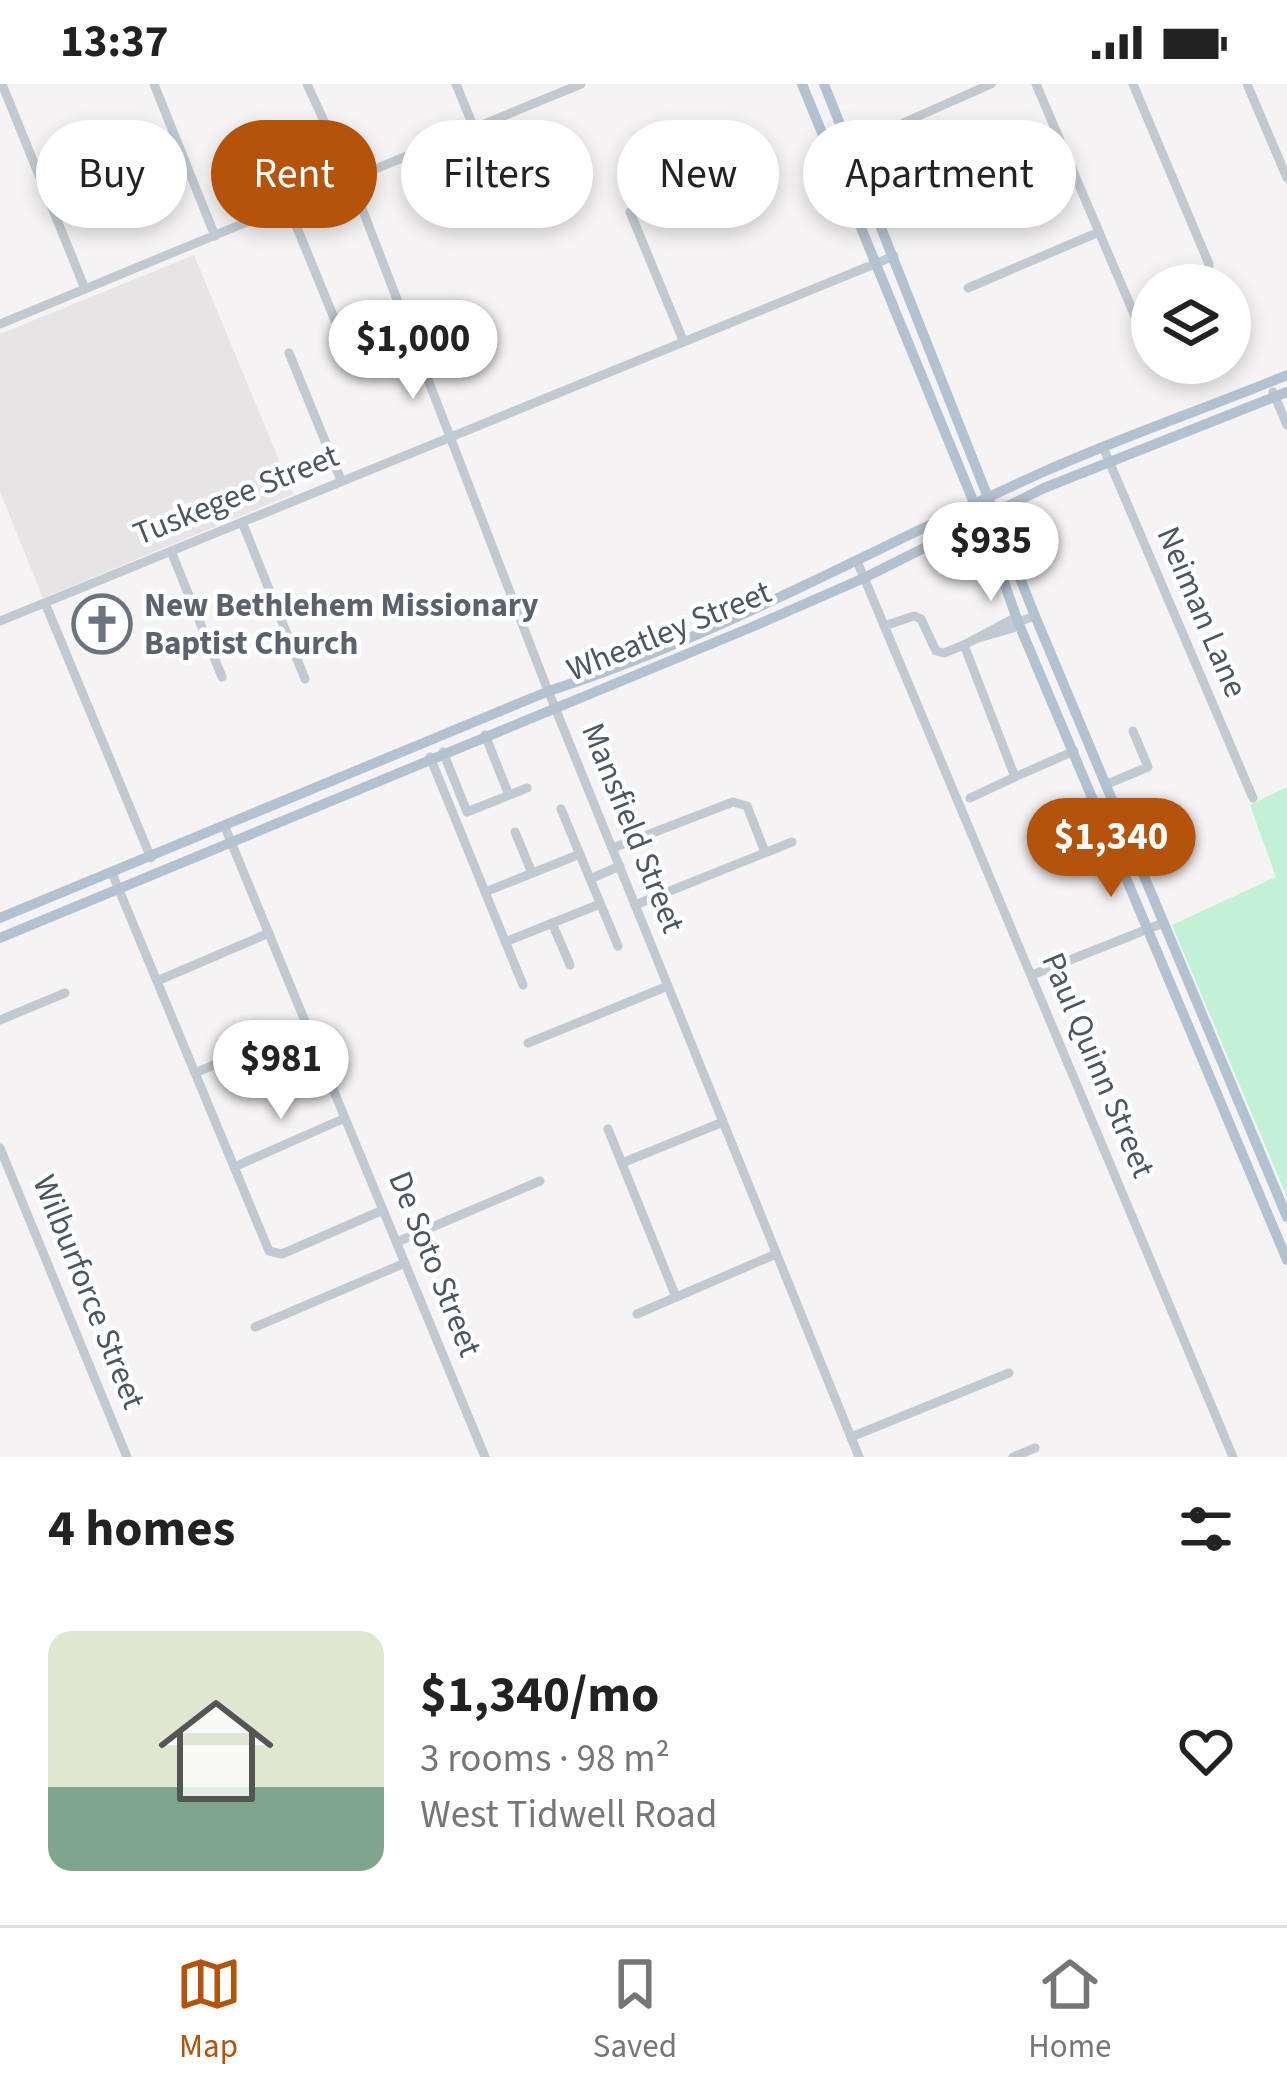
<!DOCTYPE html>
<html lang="en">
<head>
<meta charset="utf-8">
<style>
  :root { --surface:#fff; --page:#f2f2f2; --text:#222; --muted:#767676; --line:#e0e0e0; --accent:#b45309 }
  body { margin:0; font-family:"Source Sans 3",sans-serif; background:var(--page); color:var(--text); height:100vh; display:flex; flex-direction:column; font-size:45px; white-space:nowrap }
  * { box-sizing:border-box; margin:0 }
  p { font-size:39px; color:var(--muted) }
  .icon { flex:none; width:66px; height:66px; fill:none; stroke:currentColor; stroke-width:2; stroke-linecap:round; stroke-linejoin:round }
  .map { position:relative; height:1373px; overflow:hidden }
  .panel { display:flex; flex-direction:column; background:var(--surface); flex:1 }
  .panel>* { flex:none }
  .top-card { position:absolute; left:36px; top:36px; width:1215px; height:108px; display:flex; gap:24px }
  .controls { position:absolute; left:1131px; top:180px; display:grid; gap:24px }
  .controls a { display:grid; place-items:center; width:120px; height:120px; border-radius:50%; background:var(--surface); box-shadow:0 6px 18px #0003; font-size:60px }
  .price { position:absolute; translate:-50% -102px; padding:0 27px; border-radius:42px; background:#fff; color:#222; font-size:39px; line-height:78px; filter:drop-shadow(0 3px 6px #0008) }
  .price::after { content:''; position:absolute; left:50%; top:72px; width:36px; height:27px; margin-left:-18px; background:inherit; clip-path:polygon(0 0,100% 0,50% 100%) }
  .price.selected { background:var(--accent); color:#fff }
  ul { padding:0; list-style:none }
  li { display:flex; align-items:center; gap:36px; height:300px; padding:0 48px }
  li span { display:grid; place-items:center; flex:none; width:336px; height:240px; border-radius:24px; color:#555 }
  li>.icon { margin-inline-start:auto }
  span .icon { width:144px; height:144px; fill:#fffc; stroke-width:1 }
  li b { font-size:51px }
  h2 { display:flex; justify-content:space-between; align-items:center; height:144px; padding:0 48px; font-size:51px }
  .pill { padding:0 42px; border-radius:54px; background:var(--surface); box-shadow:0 6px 18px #0003; font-size:42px; line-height:108px }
  .pill.selected { background:var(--accent); color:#fff }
  .status { display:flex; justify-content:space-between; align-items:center; height:84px; padding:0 60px; background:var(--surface); direction:ltr }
  .status svg { height:33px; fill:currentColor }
  .tabs { display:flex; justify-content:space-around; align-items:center; height:168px; border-top:3px solid var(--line); background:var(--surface); font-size:33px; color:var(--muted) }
  .tabs a { display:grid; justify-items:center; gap:6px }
  .tabs .selected { color:var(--accent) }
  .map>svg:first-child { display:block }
  .education { fill:#e6e4e5 }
  .green { fill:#c3f1d5 }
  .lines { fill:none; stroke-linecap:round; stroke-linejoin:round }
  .minor { stroke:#c1cad2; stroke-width:9 }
  .major { stroke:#b3c2d1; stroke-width:10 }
  .labels { text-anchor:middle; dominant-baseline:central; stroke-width:9; stroke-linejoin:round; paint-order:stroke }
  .street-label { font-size:33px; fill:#4a5661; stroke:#fff }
  .worship-label { font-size:33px; font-weight:bold; fill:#5b616d; stroke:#fff; text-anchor:start }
</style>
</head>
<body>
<div class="status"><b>13:37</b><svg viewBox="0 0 49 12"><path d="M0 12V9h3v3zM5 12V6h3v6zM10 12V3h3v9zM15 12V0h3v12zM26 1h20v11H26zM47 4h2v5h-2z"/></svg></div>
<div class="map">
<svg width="1287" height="1373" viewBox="0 0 1287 1373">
  <rect width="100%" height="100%" fill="#f5f3f3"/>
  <polygon class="education" points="194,171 293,410 43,514 0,408 0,250"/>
  <polygon class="green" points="1287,703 1287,1113 1172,841 1276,793 1250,721"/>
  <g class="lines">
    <g class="minor">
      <polyline points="2,0 85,205"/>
      <polyline points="154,0 215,152"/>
      <polyline points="307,0 351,96 545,599 859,1373"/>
      <polyline points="456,0 474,44"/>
      <polyline points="991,0 903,39 901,52 928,114 944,115 1063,65"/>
      <polyline points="1036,0 1151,270"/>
      <polyline points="1133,0 1209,180 1208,194 1203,201"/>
      <polyline points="1247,0 1287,94"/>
      <polyline points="288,122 339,246"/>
      <polyline points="630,128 683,256"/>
      <polyline points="968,204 1099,148"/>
      <polyline points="1134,230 1152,223"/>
      <polyline points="0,240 581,0"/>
      <polyline points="289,269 341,396"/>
      <polyline points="1273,308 1287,341"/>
      <polyline points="1103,363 1253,714"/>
      <polyline points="242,438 305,595"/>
      <polyline points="171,467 222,593"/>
      <polyline points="857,477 1233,1373"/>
      <polyline points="45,519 151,774"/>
      <polyline points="0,537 894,172"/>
      <polyline points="1015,539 1011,536 964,561 1015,693 1074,667"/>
      <polyline points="884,542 914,532 921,535 936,567 944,569 964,561"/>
      <polyline points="975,555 1013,544 1015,539 1035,532"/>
      <polyline points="485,651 509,711"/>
      <polyline points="443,668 467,728 527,704"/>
      <polyline points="430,673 523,901"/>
      <polyline points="1105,701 1148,683 1133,647"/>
      <polyline points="970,714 1015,693"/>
      <polyline points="561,725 618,862"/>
      <polyline points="224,741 485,1373"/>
      <polyline points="515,748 532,789"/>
      <polyline points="613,764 733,718 747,722 765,768"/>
      <polyline points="112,789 269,1167 282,1170 383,1126"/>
      <polyline points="590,795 620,782"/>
      <polyline points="485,808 580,770"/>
      <polyline points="635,821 792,758"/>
      <polyline points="552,839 570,881"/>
      <polyline points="505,858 600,820"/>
      <polyline points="1032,891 1163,839"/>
      <polyline points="157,897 269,849"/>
      <polyline points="0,936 65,909"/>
      <polyline points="528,959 668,902"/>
      <polyline points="195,989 307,941"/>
      <polyline points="608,1045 676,1213"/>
      <polyline points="0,1064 127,1373"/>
      <polyline points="622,1079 723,1038"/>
      <polyline points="234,1083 345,1034"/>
      <polyline points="397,1158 540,1097"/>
      <polyline points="637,1230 776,1170"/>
      <polyline points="255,1243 405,1179"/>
      <polyline points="851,1353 1009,1289"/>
      <polyline points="1013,1373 1035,1364"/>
    </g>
    <g class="major">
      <polyline points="802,0 990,458 1018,538 1287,1176"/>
      <polyline points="824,0 1035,532 1287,1133"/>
      <path d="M0,834L549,607C720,552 877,462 1041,389C1121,353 1205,325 1287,291"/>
      <polyline points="0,854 752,543 864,494 1044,404 1287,308"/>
    </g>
  </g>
  <defs>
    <symbol id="church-ring" viewBox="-11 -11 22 22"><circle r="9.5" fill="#fff" stroke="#6b7280" stroke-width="1.5"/><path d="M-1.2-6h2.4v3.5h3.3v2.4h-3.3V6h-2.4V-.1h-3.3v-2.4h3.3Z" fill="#6b7280"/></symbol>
  </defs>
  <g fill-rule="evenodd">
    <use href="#church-ring" x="69" y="507" width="66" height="66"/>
  </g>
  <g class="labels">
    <g class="street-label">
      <text transform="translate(236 411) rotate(-22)">Tuskegee Street</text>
      <text transform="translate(1202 528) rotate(67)">Neiman Lane</text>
      <text transform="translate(669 547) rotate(-22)">Wheatley Street</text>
      <text transform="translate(633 744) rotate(68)">Mansfield Street</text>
      <text transform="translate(1098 981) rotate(67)">Paul Quinn Street</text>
      <text transform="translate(435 1180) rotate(68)">De Soto Street</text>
      <text transform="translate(89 1208) rotate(68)">Wilburforce Street</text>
    </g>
    <g class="worship-label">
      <text x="144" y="521">New Bethlehem Missionary<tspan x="144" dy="38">Baptist Church</tspan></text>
    </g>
  </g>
</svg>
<div class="controls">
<a><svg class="icon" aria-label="layers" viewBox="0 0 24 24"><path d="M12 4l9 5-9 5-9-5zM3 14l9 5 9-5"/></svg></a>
</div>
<b class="price" style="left:413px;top:318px">$1,000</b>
<b class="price" style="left:991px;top:520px">$935</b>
<b class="price selected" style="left:1111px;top:816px">$1,340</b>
<b class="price" style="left:281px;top:1038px">$981</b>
<div class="top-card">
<a class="pill">Buy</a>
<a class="pill selected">Rent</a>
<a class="pill">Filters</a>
<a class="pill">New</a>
<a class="pill">Apartment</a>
</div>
</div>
<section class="panel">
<h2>4 homes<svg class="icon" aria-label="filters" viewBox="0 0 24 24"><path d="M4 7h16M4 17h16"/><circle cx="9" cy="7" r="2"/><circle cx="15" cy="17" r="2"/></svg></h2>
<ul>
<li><span style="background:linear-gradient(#dfe7d0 65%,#7fa58c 0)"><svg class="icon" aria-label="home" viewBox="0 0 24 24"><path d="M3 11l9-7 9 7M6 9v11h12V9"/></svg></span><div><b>$1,340/mo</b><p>3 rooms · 98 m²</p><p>West Tidwell Road</p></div><svg class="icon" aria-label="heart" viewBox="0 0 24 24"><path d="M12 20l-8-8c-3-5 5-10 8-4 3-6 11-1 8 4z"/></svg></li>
</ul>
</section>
<nav class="tabs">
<a class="selected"><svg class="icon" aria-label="map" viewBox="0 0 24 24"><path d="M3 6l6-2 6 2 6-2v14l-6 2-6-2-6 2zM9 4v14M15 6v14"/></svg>Map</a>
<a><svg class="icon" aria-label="saved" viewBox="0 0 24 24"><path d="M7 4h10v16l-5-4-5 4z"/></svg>Saved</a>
<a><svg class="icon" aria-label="home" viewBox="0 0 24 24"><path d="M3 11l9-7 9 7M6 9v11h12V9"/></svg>Home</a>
</nav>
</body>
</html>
